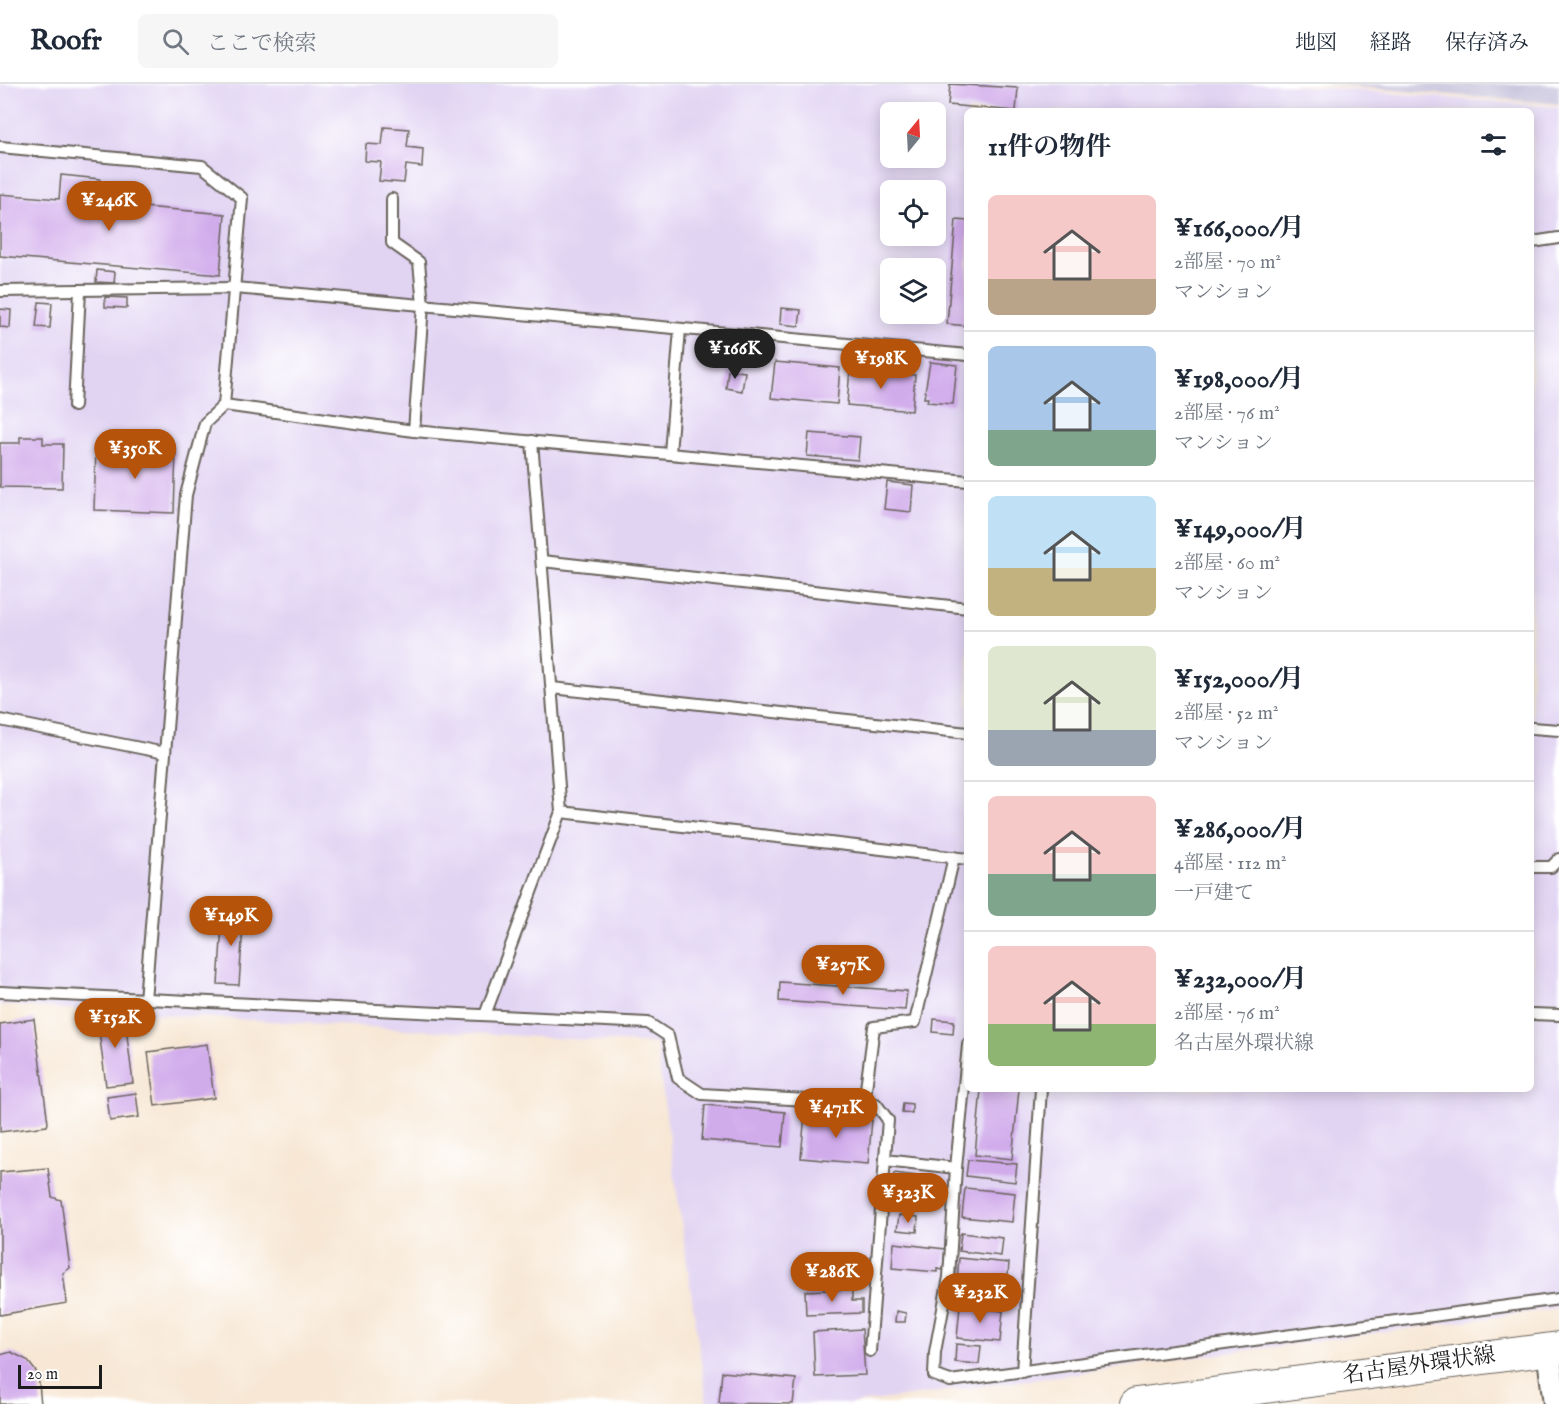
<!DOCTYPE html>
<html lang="ja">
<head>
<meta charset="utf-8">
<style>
  :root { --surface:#fff; --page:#f6f6f7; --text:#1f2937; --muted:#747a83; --line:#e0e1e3; --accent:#b45309 }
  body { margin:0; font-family:"IM FELL English","Noto Serif JP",serif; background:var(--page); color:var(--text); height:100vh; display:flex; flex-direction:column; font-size:22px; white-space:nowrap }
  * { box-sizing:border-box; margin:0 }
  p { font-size:20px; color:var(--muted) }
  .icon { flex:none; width:33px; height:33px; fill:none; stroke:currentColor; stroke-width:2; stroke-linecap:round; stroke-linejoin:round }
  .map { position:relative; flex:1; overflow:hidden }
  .side { position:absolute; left:964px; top:24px; width:570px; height:984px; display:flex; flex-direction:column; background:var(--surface); border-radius:9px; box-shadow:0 3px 15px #0003 }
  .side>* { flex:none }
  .needle { width:39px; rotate:18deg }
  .buttons { position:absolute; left:880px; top:18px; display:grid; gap:12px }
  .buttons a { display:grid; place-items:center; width:66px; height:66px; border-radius:9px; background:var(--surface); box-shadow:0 3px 15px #0003; font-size:30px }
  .scale { position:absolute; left:18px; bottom:15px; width:84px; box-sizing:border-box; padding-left:6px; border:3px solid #1c1c1c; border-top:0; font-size:16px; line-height:21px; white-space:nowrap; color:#1c1c1c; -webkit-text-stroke:4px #fff; paint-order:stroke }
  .price { position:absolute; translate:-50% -51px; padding:0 14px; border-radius:21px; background:var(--accent); color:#fff; font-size:20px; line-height:39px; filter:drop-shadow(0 2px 3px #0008) }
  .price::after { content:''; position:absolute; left:50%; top:36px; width:18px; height:14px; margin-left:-9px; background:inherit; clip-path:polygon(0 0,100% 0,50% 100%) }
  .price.on { background:#222; color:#fff }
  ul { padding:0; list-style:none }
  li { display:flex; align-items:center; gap:18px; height:150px; padding:0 24px }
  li+li { border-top:2px solid var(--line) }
  li span { display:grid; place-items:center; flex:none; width:168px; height:120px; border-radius:9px; color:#555 }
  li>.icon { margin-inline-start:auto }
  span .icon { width:72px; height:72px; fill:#fffc; stroke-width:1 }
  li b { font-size:26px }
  h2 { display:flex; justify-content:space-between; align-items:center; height:72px; padding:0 24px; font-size:26px }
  header { display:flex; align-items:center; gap:36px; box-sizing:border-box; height:84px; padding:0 30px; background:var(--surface); border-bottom:2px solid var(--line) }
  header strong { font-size:28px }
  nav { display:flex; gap:33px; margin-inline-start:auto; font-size:21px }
  .search { width:420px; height:54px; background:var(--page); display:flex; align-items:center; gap:15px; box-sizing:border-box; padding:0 21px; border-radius:9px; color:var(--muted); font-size:22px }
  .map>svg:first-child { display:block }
  .built { fill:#e1d4f3; fill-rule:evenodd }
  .industrial { fill:#c5c0da }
  .building { fill:#d1aceb }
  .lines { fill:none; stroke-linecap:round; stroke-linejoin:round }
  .service-casing { stroke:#69635c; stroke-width:14 }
  .minor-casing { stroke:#69635c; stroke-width:26 }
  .secondary-casing { stroke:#69635c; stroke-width:34 }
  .service { stroke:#fff; stroke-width:10 }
  .minor { stroke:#fff; stroke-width:22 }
  .secondary { stroke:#fff; stroke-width:32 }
  .labels { text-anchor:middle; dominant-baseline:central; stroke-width:6; stroke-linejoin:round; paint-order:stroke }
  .street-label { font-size:22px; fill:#1c1c1c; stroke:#fff }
</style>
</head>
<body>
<header>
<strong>Roofr</strong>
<div class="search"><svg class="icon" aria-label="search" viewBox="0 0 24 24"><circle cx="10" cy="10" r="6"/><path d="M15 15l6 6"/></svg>ここで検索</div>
<nav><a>地図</a><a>経路</a><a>保存済み</a></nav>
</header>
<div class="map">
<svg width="1559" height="1320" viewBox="0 0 1559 1320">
  <rect width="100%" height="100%" fill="#fff"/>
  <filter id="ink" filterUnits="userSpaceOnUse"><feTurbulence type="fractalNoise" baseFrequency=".0167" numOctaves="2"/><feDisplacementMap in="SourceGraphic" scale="12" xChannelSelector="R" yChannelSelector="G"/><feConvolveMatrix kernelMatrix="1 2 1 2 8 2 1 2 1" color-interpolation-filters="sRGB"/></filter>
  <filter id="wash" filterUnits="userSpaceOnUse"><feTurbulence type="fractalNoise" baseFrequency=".008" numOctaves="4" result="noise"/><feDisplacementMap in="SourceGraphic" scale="24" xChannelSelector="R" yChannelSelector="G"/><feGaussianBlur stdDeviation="1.35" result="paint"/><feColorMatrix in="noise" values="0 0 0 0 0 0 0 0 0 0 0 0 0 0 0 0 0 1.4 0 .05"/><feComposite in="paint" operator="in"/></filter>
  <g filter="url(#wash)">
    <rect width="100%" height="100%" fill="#f7e7d4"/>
    <path class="built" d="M0,0H1283L1559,23V1224L850,1320H707L656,960L0,921ZM968,27H1532V1005H968ZM891,28H936V74H891ZM891,106H936V152H891ZM891,184H936V230H891Z"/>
    <polygon class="industrial" points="1322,0 1559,0 1559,20"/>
    <g id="blocks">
      <g class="building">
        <polygon points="950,0 1018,4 1016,27 948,21"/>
        <polygon points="384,43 409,45 407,63 423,65 422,83 406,81 404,99 379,97 381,78 365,77 366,60 382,61"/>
        <polygon points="61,91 100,95 98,119 225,130 220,191 0,172 0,110 59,115"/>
        <polygon points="956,136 968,137 968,242 947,240"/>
        <polygon points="97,186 115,188 114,199 96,198"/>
        <polygon points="105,213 127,214 127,224 105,223"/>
        <polygon points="39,218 52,219 50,244 36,243"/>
        <polygon points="781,224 801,226 799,242 780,240"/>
        <polygon points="0,225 11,226 10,244 0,243"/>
        <polygon points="775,278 840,284 837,320 771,314"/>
        <polygon points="930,278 957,281 953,320 927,318 928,314 924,314"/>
        <polygon points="850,285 915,291 912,327 847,321"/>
        <polygon points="728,286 745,288 742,307 726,304"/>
        <polygon points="809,349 860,353 858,376 807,372"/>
        <polygon points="20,353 43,353 43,360 63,360 62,404 0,403 0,359 20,359"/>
        <polygon points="96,363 176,366 174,429 94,426"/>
        <polygon points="887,398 913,401 911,428 884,425"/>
        <polygon points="223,826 244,827 239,901 218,900"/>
        <polygon points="780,898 907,907 905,926 779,917"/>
        <polygon points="124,928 133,999 106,1002 97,931"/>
        <polygon points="34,935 48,1039 47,1042 0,1048 0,940"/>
        <polygon points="934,935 954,937 953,950 933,948"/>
        <polygon points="207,960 214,1014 155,1022 148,968"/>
        <polygon points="981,1005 1019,1005 1012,1075 975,1071"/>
        <polygon points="136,1009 139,1033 110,1037 107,1013"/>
        <polygon points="903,1019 912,1020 912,1029 902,1028"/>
        <polygon points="705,1021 785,1028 782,1063 702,1056"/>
        <polygon points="805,1029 872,1036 868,1080 801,1074"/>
        <polygon points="968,1076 1017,1080 1015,1098 966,1092"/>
        <polygon points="48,1084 52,1113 61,1116 70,1184 63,1189 67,1219 0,1231 0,1088"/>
        <polygon points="894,1089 916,1092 913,1120 891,1117"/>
        <polygon points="965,1104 1015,1109 1012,1138 962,1133"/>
        <polygon points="899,1131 918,1133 917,1148 897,1146"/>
        <polygon points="961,1149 1003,1154 1001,1172 959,1167"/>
        <polygon points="894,1159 945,1165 943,1186 937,1185 937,1188 892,1184"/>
        <polygon points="959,1174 1009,1179 1007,1202 957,1199"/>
        <polygon points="956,1201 1008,1207 1007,1220 955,1214"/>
        <polygon points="852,1205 852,1217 862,1217 862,1229 806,1231 805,1207"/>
        <polygon points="960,1222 1003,1227 1000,1258 957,1254"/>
        <polygon points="896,1227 906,1229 905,1238 895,1238"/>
        <polygon points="862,1245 865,1291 815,1293 813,1248"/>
        <polygon points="956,1260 981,1262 979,1280 955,1278"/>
        <polygon points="11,1268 27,1276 38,1290 41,1320 0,1320 0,1271"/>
        <polygon points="722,1288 796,1295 793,1320 719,1319"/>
      </g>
    </g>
  </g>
  <g filter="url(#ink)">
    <use href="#blocks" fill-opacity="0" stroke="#69635c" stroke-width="1.5"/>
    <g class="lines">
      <defs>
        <g id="service">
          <polyline points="0,63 202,82 242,114 224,321 205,339 186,411 145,916"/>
          <polyline points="392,115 392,159 419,178 423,221 414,347"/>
          <polyline points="1532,158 1559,154"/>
          <polyline points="0,207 235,204 968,271"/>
          <polyline points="224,321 414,347 968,397"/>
          <polyline points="74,322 80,207"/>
          <polyline points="670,369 680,245"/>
          <polyline points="542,477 968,524"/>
          <polyline points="552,604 968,649"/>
          <polyline points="0,636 165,669"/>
          <polyline points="1532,644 1559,646"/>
          <polyline points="561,728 968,775"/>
          <polyline points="1532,783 1551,783 1559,775"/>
          <polyline points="0,908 648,939 668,952 678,994 702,1010 876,1020 888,1036 870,1267"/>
          <polyline points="1532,930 1559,931"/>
          <polyline points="485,931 561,728 532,357"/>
          <polyline points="968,961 956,1084 949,1193 935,1268 934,1291 950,1297 1559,1215"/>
          <polyline points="864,1020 874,943 915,938 954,773"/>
          <polyline points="885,1076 956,1084"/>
          <polyline points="1022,1288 1041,1005"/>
        </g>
        <polyline id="minor" points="1548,1265 1555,1320"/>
        <polyline id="secondary" points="1136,1320 1559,1264"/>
      </defs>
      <use href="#service" class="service-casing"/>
      <use href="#minor" class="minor-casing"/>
      <use href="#secondary" class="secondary-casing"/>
      <use href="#service" class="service"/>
      <use href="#minor" class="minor"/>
      <use href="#secondary" class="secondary"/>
    </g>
  </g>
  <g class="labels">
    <g class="street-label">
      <text transform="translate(1419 1282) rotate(-8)">名古屋外環状線</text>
    </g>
  </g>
</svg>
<div class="buttons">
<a><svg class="needle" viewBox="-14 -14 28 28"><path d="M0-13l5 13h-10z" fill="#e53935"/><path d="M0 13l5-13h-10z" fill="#747a83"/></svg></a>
<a><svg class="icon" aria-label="locate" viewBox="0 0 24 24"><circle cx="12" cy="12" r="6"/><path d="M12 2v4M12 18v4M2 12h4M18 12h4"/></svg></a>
<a><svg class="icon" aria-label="layers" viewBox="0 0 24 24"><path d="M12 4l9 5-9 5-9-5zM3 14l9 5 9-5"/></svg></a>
</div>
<div class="scale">20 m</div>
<b class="price" style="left:109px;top:148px">¥246K</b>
<b class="price on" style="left:735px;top:296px">¥166K</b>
<b class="price" style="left:881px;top:306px">¥198K</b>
<b class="price" style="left:135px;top:396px">¥350K</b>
<b class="price" style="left:231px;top:863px">¥149K</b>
<b class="price" style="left:843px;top:912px">¥257K</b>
<b class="price" style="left:115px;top:965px">¥152K</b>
<b class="price" style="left:836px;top:1055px">¥471K</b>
<b class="price" style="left:908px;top:1140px">¥323K</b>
<b class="price" style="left:832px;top:1219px">¥286K</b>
<b class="price" style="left:980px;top:1240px">¥232K</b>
<section class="side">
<h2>11件の物件<svg class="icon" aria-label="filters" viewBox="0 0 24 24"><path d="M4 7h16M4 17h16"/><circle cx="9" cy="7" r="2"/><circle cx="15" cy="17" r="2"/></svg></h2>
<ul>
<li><span style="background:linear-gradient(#f6c9c9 70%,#b9a48a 0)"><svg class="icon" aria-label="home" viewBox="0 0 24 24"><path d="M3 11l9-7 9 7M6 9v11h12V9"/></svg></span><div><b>¥166,000/月</b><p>2部屋 · 70 m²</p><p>マンション</p></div></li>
<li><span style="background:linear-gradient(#a9c7e8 70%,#7fa58c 0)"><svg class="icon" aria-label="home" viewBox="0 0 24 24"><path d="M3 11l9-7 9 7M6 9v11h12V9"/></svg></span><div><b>¥198,000/月</b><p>2部屋 · 76 m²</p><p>マンション</p></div></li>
<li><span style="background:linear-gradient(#bfe0f5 60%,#c2b280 0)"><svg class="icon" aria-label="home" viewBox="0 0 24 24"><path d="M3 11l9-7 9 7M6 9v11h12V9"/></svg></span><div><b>¥149,000/月</b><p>2部屋 · 60 m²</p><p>マンション</p></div></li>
<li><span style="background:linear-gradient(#dfe7d0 70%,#9aa5b1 0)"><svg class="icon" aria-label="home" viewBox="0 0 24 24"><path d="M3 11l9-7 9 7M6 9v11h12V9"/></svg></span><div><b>¥152,000/月</b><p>2部屋 · 52 m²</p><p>マンション</p></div></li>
<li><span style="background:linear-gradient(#f6c9c9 65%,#7fa58c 0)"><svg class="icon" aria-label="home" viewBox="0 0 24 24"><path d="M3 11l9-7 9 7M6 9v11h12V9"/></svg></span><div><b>¥286,000/月</b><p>4部屋 · 112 m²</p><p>一戸建て</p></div></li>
<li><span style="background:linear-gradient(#f6c9c9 65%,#8fb573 0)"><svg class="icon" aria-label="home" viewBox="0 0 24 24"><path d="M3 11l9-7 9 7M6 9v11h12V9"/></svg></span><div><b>¥232,000/月</b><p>2部屋 · 76 m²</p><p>名古屋外環状線</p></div></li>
</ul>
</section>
</div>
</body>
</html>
